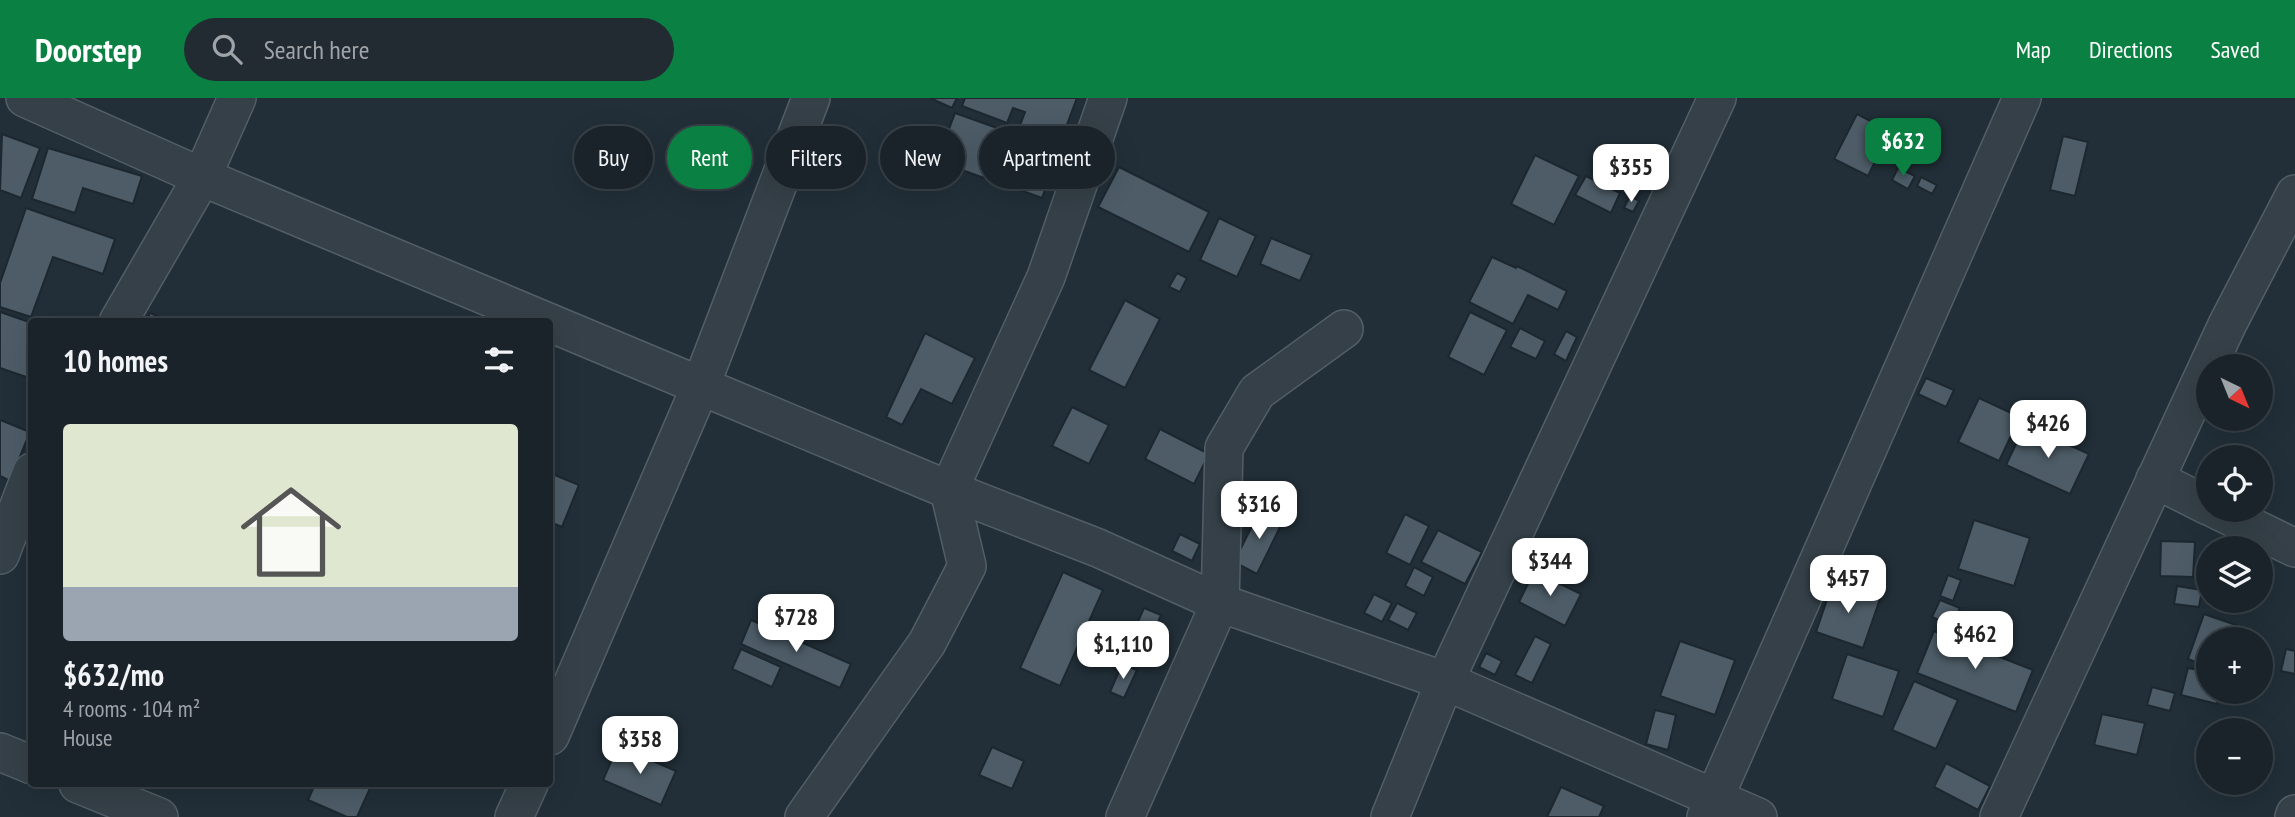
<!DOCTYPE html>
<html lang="en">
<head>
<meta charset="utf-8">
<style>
  :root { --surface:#1a232a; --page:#232b32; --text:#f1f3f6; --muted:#9fa4a8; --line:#384047; --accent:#0b8043 }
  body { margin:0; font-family:"PT Sans Narrow",sans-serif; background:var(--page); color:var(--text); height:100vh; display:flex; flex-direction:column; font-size:26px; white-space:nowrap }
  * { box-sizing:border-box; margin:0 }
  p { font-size:23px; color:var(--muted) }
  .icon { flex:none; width:38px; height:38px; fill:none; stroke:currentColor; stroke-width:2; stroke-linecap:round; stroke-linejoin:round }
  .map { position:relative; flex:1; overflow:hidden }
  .sheet { position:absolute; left:28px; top:220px; width:525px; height:469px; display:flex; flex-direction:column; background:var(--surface); border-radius:7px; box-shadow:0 7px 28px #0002,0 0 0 2px var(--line) }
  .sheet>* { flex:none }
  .guide { position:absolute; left:574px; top:28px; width:665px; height:63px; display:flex; gap:14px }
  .needle { width:46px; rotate:137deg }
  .buttons { position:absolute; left:2196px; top:256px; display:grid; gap:14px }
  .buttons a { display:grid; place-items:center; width:77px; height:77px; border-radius:50%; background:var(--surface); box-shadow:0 7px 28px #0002,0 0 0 2px var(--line); font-size:35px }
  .price { position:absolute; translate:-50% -60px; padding:0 16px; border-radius:14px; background:#fff; color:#222; font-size:23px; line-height:46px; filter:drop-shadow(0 2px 4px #0008) }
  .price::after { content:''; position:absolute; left:50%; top:42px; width:21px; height:16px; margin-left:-10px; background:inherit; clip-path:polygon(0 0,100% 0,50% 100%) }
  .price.current { background:var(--accent); color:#fff }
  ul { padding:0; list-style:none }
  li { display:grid; align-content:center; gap:14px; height:371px; padding:0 35px }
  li+li { border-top:2px solid var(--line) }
  li span { display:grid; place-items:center; height:217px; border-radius:7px; color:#555 }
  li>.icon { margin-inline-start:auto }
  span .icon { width:126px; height:126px; fill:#fffc; stroke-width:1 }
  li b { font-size:30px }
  h2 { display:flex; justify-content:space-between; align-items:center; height:84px; padding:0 35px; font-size:30px }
  .tag { padding:0 24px; border-radius:32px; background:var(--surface); box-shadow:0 7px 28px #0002,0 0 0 2px var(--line); font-size:24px; line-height:63px }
  .tag.current { background:var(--accent); color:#fff }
  header { display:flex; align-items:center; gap:42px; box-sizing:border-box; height:98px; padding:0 35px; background:var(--accent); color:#fff }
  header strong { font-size:33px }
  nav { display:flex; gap:38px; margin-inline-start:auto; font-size:24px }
  .search { width:490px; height:63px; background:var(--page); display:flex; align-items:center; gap:18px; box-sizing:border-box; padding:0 24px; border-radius:38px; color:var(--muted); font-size:26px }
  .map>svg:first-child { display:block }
  .building { fill:#4d5c67; stroke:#1d272f; stroke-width:2 }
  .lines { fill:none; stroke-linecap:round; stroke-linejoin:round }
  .minor-casing { stroke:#535e66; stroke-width:40 }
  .minor { stroke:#354048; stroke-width:37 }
</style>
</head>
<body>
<header>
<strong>Doorstep</strong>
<div class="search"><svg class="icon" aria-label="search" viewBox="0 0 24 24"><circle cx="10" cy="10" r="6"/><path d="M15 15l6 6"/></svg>Search here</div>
<nav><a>Map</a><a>Directions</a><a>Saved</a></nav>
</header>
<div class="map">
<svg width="2295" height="719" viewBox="0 0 2295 719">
  <rect width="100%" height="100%" fill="#222f38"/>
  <g class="building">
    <polygon points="930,0 957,0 952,10"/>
    <polygon points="965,0 1077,0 1060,45 1019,30 1025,14 1013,10 1007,25 962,8"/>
    <polygon points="955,15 1059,52 1042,100 1001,85 1007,66 991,60 984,80 937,63"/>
    <polygon points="1857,16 1890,33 1868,78 1834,61"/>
    <polygon points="2,36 40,50 21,100 0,92"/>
    <polygon points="2063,38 2088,44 2075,98 2050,92"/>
    <polygon points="48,50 142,78 133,106 83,90 75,115 32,101"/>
    <polygon points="1535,57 1579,78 1554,127 1511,106"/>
    <polygon points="1119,69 1209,114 1189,154 1098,109"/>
    <polygon points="1898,70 1915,78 1908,91 1892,82"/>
    <polygon points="1586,78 1620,95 1611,115 1575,97"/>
    <polygon points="1921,79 1937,87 1932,96 1917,88"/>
    <polygon points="1630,98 1639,103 1633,114 1624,110"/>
    <polygon points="26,110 115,141 103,176 53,159 31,219 0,209 0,185"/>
    <polygon points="1219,120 1256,138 1237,179 1200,162"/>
    <polygon points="1271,140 1312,157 1300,183 1260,166"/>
    <polygon points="1492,159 1516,170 1517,168 1567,193 1558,212 1528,197 1513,226 1469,204"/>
    <polygon points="1177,175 1187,180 1180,194 1169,189"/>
    <polygon points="1125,202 1160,221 1125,290 1089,272"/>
    <polygon points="0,214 32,225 32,281 0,270"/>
    <polygon points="1470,214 1507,232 1484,277 1448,259"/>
    <polygon points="150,215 171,224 146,224"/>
    <polygon points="1520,230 1545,243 1536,261 1510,249"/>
    <polygon points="1566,233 1577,239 1566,263 1554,256"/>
    <polygon points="925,235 975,260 952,306 921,291 902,327 886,319"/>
    <polygon points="1926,280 1954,292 1946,309 1918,296"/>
    <polygon points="1979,300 2020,319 1999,363 1958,344"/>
    <polygon points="1072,309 1109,327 1089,366 1052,348"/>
    <polygon points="0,322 30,334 10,383 0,378"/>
    <polygon points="2025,327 2089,356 2070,396 2006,367"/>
    <polygon points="1160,331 1209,356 1194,386 1145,361"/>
    <polygon points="550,375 579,387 562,429 550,424"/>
    <polygon points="1261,410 1284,421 1257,476 1234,464"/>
    <polygon points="1405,416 1429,428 1410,467 1386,455"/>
    <polygon points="1974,422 2030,440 2014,488 1958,471"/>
    <polygon points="1438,432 1482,454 1465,486 1421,464"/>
    <polygon points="1180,436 1200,446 1192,463 1172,453"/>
    <polygon points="2161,443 2195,444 2193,479 2160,478"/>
    <polygon points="1414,469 1433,479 1424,498 1405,488"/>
    <polygon points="1534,473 1581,496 1565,528 1519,504"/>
    <polygon points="1063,474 1103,492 1060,588 1020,570"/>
    <polygon points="1948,477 1961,482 1953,503 1940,498"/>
    <polygon points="1833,484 1880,501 1863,550 1816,534"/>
    <polygon points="2177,488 2202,492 2199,509 2174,506"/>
    <polygon points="1374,496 1392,505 1382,524 1364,515"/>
    <polygon points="1940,502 1960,510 1952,528 1932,519"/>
    <polygon points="1397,505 1417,515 1408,532 1388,522"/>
    <polygon points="1144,510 1161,517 1152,538 1135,530"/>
    <polygon points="2204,516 2236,527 2232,541 2208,541 2208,569 2188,561"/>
    <polygon points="751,522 851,566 840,590 741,546"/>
    <polygon points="1934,533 2033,572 2016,614 1917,575"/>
    <polygon points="1535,538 1551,546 1532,585 1515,577"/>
    <polygon points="1680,543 1735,562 1715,617 1660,598"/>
    <polygon points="741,551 781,569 772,589 732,571"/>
    <polygon points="2286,551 2295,553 2295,576 2281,573"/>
    <polygon points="1486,555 1502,563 1495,577 1479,569"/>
    <polygon points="1847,556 1899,573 1883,619 1832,601"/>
    <polygon points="1122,566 1137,572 1124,600 1110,594"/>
    <polygon points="2188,570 2208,574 2208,593 2220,593 2217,606 2181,597"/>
    <polygon points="1914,583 1958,602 1936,651 1892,632"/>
    <polygon points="2152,589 2175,595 2170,613 2147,607"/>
    <polygon points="1655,612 1676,617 1668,652 1646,646"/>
    <polygon points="2102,616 2145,625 2137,657 2094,647"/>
    <polygon points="618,648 676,673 661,707 603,682"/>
    <polygon points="992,649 1024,663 1012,691 979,677"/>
    <polygon points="1946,665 1990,688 1978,712 1934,689"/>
    <polygon points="315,686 372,686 357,719 347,719 308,702"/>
    <polygon points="1561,689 1604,708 1599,719 1547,719"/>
  </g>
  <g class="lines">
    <defs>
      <g id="minor">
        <polyline points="25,0 202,79 949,392 1098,450 1220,505 1445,583 1758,719"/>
        <polyline points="118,224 202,79 237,0"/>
        <polyline points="2155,381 2208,408"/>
        <polyline points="2215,411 2295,450"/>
        <polyline points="0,457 32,374"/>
        <polyline points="550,638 701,287 811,0"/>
        <polyline points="0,654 32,667"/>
        <polyline points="78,686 159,719"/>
        <polyline points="514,719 529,686"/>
        <polyline points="804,719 927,545 967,468 949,392 1046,179 1108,0"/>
        <polyline points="1125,719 1220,505 1224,350 1257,294 1344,231"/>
        <polyline points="1390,719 1445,583 1717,0"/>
        <polyline points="1706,719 2022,0"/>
        <polyline points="1999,719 2227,227 2295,96"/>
        <polyline points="2294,719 2295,716"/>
      </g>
    </defs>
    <use href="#minor" class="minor-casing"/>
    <use href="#minor" class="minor"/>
  </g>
</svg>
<div class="buttons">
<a><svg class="needle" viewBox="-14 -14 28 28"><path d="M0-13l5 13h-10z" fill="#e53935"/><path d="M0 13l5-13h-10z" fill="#9fa4a8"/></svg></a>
<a><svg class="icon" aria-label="locate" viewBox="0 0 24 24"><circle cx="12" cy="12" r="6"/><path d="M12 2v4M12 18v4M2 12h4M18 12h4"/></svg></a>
<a><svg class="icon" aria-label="layers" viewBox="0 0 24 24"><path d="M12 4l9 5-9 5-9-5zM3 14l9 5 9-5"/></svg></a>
<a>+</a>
<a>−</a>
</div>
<b class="price current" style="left:1903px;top:80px">$632</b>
<b class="price" style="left:1631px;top:106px">$355</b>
<b class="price" style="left:2048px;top:362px">$426</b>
<b class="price" style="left:1259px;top:443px">$316</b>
<b class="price" style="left:1550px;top:500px">$344</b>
<b class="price" style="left:1848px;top:517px">$457</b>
<b class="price" style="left:796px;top:556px">$728</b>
<b class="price" style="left:1975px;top:573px">$462</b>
<b class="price" style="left:1123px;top:583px">$1,110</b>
<b class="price" style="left:640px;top:678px">$358</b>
<div class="guide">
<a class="tag">Buy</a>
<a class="tag current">Rent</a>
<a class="tag">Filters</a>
<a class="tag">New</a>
<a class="tag">Apartment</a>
</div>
<section class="sheet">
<h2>10 homes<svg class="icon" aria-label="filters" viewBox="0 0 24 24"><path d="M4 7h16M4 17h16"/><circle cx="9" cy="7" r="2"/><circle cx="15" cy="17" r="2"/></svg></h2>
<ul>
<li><span style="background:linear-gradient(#dfe7d0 75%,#9aa5b1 0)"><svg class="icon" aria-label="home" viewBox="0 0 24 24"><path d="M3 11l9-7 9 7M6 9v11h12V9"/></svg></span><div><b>$632/mo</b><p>4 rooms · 104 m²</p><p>House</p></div></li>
</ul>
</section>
</div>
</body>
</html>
